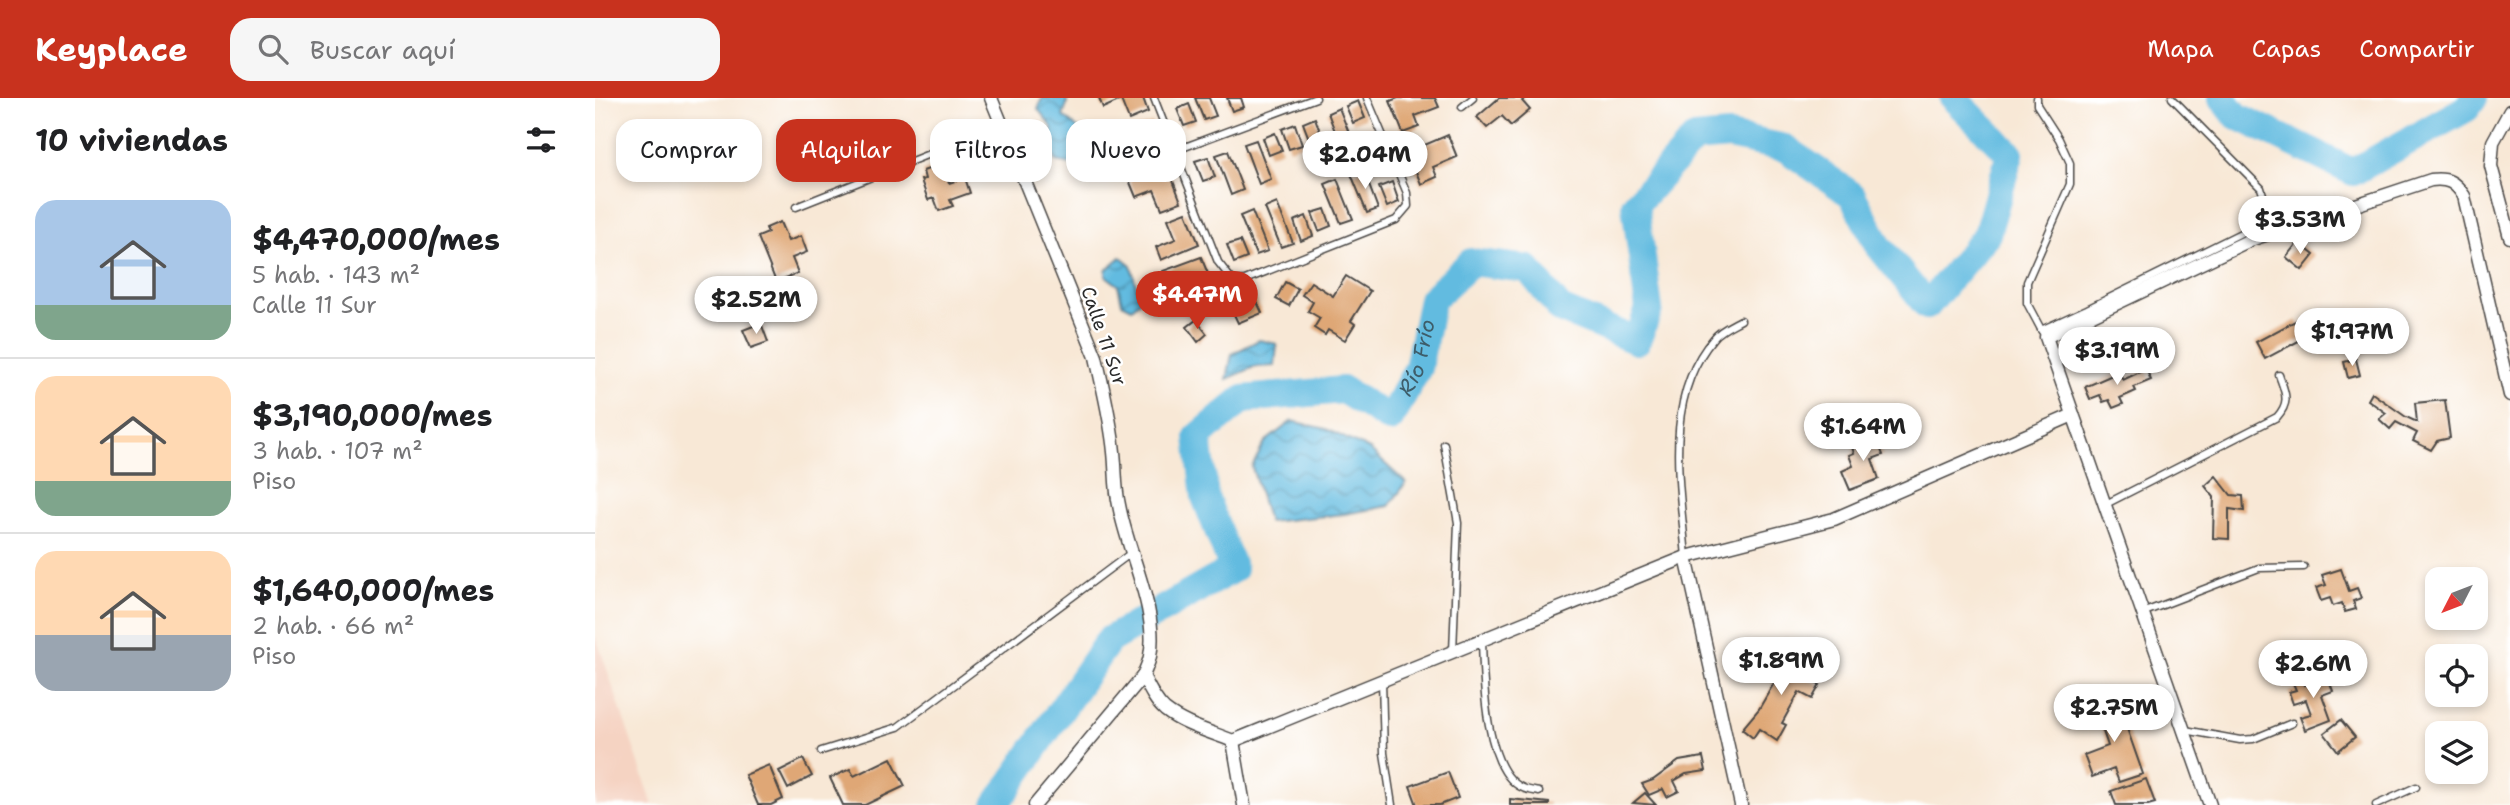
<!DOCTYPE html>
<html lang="es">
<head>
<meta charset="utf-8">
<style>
  :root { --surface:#fff; --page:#f6f6f6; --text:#202124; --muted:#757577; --line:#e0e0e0; --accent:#c8321e }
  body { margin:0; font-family:"Shantell Sans",sans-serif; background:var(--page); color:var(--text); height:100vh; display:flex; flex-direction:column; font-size:26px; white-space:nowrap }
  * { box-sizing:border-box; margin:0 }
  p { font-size:23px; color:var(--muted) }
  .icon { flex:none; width:38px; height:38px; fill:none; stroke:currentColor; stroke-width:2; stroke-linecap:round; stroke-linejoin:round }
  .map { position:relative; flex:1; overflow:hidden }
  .drawer { display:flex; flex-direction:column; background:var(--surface); width:595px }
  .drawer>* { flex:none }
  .hud { position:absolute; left:21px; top:21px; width:665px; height:63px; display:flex; gap:14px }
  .needle { width:46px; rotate:228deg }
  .tools { position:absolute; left:1830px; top:469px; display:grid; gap:14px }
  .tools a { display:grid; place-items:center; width:63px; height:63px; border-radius:14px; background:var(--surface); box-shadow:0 4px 10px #0003; font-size:35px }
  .price { position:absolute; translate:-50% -60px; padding:0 16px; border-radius:24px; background:#fff; color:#222; font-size:23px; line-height:46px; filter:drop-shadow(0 2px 4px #0008) }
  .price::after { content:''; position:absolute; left:50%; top:42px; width:21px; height:16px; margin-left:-10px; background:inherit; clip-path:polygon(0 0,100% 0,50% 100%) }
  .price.on { background:var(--accent); color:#fff }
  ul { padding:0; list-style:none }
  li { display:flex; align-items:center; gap:21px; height:175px; padding:0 35px }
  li+li { border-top:2px solid var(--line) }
  li span { display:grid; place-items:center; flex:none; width:196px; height:140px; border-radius:21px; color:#555 }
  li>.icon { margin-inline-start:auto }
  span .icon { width:84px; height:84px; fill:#fffc; stroke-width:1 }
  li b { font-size:30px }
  h2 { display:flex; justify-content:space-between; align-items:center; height:84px; padding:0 35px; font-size:30px }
  .chip { padding:0 24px; border-radius:21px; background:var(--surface); box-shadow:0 4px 10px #0003; font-size:24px; line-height:63px }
  .chip.on { background:var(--accent); color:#fff }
  header { display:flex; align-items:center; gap:42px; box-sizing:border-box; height:98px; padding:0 35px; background:var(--accent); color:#fff }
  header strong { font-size:33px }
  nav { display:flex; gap:38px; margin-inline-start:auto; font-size:24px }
  .search { width:490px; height:63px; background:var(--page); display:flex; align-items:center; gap:18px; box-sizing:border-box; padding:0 24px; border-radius:21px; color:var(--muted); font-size:26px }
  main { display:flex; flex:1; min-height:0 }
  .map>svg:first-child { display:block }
  .built { fill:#f5d3c2 }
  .water { fill:url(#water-waves); stroke:#467386; stroke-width:2 }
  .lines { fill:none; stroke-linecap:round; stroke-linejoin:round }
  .river { stroke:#62bbe0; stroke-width:28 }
  .building { fill:#dfa776 }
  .service-casing { stroke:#4a4745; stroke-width:9 }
  .minor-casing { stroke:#4a4745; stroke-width:15 }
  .service { stroke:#fff; stroke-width:6 }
  .minor { stroke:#fff; stroke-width:12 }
  .labels { text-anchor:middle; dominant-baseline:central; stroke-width:5; stroke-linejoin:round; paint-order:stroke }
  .street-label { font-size:19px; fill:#2b2b2b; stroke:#fff }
  .water-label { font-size:21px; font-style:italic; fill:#3e5d6a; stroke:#fff }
</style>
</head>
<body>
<header>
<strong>Keyplace</strong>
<div class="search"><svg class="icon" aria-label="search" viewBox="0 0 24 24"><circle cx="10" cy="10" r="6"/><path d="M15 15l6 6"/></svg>Buscar aquí</div>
<nav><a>Mapa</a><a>Capas</a><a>Compartir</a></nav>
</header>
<main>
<section class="drawer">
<h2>10 viviendas<svg class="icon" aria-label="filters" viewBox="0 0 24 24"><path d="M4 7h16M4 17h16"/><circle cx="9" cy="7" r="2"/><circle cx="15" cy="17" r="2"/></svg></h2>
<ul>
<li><span style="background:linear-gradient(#a9c7e8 75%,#7fa58c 0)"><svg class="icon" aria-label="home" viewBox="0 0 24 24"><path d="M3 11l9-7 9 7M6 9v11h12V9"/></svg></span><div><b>$4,470,000/mes</b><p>5 hab. · 143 m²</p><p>Calle 11 Sur</p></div></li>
<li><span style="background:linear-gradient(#ffd9b3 75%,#7fa58c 0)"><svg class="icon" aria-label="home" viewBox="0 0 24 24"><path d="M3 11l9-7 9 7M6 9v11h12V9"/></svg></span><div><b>$3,190,000/mes</b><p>3 hab. · 107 m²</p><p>Piso</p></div></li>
<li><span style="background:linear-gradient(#ffd9b3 60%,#9aa5b1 0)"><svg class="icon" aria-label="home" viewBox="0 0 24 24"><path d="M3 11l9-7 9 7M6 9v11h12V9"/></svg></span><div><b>$1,640,000/mes</b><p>2 hab. · 66 m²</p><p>Piso</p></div></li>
</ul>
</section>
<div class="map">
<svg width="1915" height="707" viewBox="0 0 1915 707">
  <defs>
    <pattern id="water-waves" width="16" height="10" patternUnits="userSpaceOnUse" patternTransform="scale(1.75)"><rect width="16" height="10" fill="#62bbe0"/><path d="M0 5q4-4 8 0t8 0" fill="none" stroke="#5198b6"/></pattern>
  </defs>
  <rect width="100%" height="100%" fill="#fff"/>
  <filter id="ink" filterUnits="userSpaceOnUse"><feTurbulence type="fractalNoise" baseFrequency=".0143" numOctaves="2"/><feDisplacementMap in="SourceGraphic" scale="14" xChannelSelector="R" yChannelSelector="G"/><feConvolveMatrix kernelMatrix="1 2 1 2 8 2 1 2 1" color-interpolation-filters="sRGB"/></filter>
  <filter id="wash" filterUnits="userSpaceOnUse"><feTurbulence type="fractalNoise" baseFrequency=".00686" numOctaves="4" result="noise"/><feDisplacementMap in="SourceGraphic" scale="28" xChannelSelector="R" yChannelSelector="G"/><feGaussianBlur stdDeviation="1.57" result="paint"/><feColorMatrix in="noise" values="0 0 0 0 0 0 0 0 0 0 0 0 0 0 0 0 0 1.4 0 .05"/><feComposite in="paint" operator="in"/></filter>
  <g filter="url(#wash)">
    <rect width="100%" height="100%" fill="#f8e8d6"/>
    <polygon class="built" points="0,539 1,539 58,707 0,707"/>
    <g class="water">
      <polygon points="447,0 472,0 472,6 468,18 492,38 493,48 489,61 475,67 460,63 456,46 457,29 443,11"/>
      <polygon points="526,159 536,167 545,203 537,210 527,205 523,187 511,178 511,172"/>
      <polygon points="664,242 682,246 680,268 659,269 632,281 637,256"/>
      <polygon points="697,323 731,331 775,352 811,385 794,408 749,416 673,424 657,369 670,344"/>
    </g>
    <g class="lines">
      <g class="river">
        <polyline points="1627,0 1642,18 1758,74 1872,10 1879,0"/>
        <path id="s1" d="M401,707L514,542L638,471L610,399L603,339L648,301L748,292L795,321L823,270L837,201L876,164L933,171L965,211L1042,243L1054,211L1040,107L1099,41L1134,38L1190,50L1257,97L1283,147L1332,208L1392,136L1415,56L1358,0"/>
      </g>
    </g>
    <g id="blocks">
      <g class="building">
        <polygon points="504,0 548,0 553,14 534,22 526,2 508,10"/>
        <polygon points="600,0 614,0 621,18 609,22"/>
        <polygon points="632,0 646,0 649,9 637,13"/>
        <polygon points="803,0 840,0 844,9 820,18 824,29 808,35 795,3"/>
        <polygon points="904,0 931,0 927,3 935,12 916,28 907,18 892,30 882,19"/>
        <polygon points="763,3 770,20 758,25 751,8"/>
        <polygon points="594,6 601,24 589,28 582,11"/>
        <polygon points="744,10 760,50 748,54 733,15"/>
        <polygon points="720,20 735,60 723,64 708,25"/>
        <polygon points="367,21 370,30 351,37 347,28"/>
        <polygon points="557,25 569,57 530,72 526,60 546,52 539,31"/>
        <polygon points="700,26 707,47 694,51 687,31"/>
        <polygon points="680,35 687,52 674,57 668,40"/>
        <polygon points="853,37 862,59 838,69 842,79 826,86 813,54"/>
        <polygon points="661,42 676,81 664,86 649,46"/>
        <polygon points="633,53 648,92 636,97 621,57"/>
        <polygon points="613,59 620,79 608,83 600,63"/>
        <polygon points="348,66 354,85 370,80 375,95 355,102 358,108 344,113 339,100 333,102 326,82 330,81 328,73"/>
        <polygon points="572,67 586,104 567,111 559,92 541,99 534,82"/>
        <polygon points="768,71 783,111 772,115 756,76"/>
        <polygon points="742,81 758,121 746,125 730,86"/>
        <polygon points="797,84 804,104 792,109 784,89"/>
        <polygon points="682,105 698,145 686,149 670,110"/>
        <polygon points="730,111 736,128 724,133 717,115"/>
        <polygon points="657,113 673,153 661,157 645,118"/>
        <polygon points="591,114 604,146 566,162 561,149 581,141 573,121"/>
        <polygon points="711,118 718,138 706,143 699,123"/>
        <polygon points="185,124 193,143 206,138 212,154 197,160 203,175 181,184 163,139 173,135 171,130"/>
        <polygon points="645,143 652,160 639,165 632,147"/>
        <polygon points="1703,144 1719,157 1707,172 1691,159"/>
        <polygon points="606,159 621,195 601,203 593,183 575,190 568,173"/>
        <polygon points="751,178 775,193 756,223 760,226 750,242 733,232 730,237 719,230 725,220 713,213 718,204 707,197 716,184 738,198"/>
        <polygon points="690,184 703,191 694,208 681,201"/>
        <polygon points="660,199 667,215 643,225 636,210"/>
        <polygon points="601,222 612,236 603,244 592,229"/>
        <polygon points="1702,222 1711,239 1670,261 1661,244"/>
        <polygon points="166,225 173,244 156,250 148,232"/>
        <polygon points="1761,261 1765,277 1753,280 1749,264"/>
        <polygon points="1551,271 1556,282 1539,289 1541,293 1525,300 1528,306 1518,310 1514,302 1508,304 1505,297 1495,301 1490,289 1524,274 1528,282"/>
        <polygon points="1777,295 1811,319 1822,324 1820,305 1850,302 1855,340 1842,343 1836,352 1818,343 1822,335 1801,324 1795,331 1784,321 1791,315 1773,302"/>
        <polygon points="1280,337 1288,357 1277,361 1284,381 1255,392 1247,373 1258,368 1254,357 1259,355 1256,346"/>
        <polygon points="1621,378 1636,397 1648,398 1649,413 1634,411 1634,441 1618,440 1619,399 1610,388"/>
        <polygon points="1746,471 1754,493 1762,490 1766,500 1758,503 1761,511 1750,514 1747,505 1738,508 1735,500 1726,503 1721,490 1731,487 1727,477"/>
        <polygon points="1188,552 1211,565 1206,577 1225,587 1217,601 1204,594 1187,625 1191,627 1182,643 1164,631 1158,640 1147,631 1164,611 1183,578 1176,573"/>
        <polygon points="1721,574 1724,583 1733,580 1738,593 1727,597 1736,622 1710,632 1705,619 1716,616 1711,602 1698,606 1694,594 1701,592 1698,585 1707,582 1709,587 1714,586 1711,577"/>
        <polygon points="1520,596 1548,676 1524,684 1519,671 1497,679 1489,657 1513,648 1498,604"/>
        <polygon points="1746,622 1760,639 1743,653 1729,635"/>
        <polygon points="1108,659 1111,673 1091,676 1079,683 1084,693 1072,699 1068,691 1054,697 1047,686 1058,682 1084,663"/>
        <polygon points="296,660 310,688 270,707 248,707 235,680 255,671 259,678"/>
        <polygon points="208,661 217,678 193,691 184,673"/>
        <polygon points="174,667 188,701 176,707 163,707 150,677"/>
        <polygon points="853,674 863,700 845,707 822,707 815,688"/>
        <polygon points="1551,681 1560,705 1553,707 1521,707 1516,693"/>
        <polygon points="1050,695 1061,707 1038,705"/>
        <polygon points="915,701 954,705 954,707 915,707"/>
      </g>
    </g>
  </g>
  <g filter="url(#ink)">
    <use href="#blocks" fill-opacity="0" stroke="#4a4745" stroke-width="2"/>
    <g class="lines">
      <defs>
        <g id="service">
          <polyline points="559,0 623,164 638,183 650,182 801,122 813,108 812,95 772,0"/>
          <polyline points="1442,0 1442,7 1464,41 1475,65 1475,86 1432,184 1432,205 1448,235"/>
          <polyline points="867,9 878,0"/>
          <polyline points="579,53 721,0"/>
          <polyline points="201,109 407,27"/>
          <polyline points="1446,232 1492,211 1658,129 1668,119 1669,100 1666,90 1577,0"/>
          <polyline points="849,346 863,425 858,554"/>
          <path d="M1509,407L1682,319C1696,303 1690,295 1684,277"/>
          <path d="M1091,459C1085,387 1067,300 1119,240C1125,232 1137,227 1146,222"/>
          <polyline points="1547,515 1664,470 1709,469"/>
          <path d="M887,541C888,577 889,674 928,690C932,692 939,693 944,694"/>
          <polyline points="787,582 789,655 797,707"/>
          <polyline points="1590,632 1645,642 1658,641 1697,625"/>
          <polyline points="226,653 303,629 536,455"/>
          <polyline points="1781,707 1821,689"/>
        </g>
        <g id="minor">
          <path d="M396,0L501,259C508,291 516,322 519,354C521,372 520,390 524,407C532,453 564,513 555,558C554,565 550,572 548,578L440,707"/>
          <polyline points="1915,13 1898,44 1896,68 1915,139"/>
          <path d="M548,578C554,590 560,603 570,612C589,627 616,634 638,643L1091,459"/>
          <polyline points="638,643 649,707"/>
          <polyline points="1146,707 1091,459 1239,421 1478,317"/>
          <path d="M1615,707L1451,239L1655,142L1836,82C1853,80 1860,84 1869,98L1915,297"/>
        </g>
      </defs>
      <use href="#service" class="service-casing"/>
      <use href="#minor" class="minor-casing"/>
      <use href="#service" class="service"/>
      <use href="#minor" class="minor"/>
    </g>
  </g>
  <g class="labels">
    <g class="street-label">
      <text transform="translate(509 238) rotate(71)">Calle 11 Sur</text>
    </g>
    <g class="water-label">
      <text stroke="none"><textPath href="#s1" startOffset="763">Río Frío</textPath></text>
    </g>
  </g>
</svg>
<div class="tools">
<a><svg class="needle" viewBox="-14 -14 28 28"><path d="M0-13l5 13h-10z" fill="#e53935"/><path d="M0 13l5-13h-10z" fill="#757577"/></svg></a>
<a><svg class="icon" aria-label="locate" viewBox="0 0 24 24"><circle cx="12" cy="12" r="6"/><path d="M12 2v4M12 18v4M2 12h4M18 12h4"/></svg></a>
<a><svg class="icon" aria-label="layers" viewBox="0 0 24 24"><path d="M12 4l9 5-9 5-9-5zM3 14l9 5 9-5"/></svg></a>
</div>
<b class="price" style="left:770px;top:93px">$2.04M</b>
<b class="price" style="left:1705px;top:158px">$3.53M</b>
<b class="price on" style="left:602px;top:233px">$4.47M</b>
<b class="price" style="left:161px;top:238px">$2.52M</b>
<b class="price" style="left:1757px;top:270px">$1.97M</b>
<b class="price" style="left:1522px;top:289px">$3.19M</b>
<b class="price" style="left:1268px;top:365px">$1.64M</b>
<b class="price" style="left:1186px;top:599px">$1.89M</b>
<b class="price" style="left:1718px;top:602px">$2.6M</b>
<b class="price" style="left:1519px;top:646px">$2.75M</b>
<div class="hud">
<a class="chip">Comprar</a>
<a class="chip on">Alquilar</a>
<a class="chip">Filtros</a>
<a class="chip">Nuevo</a>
</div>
</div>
</main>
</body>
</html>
